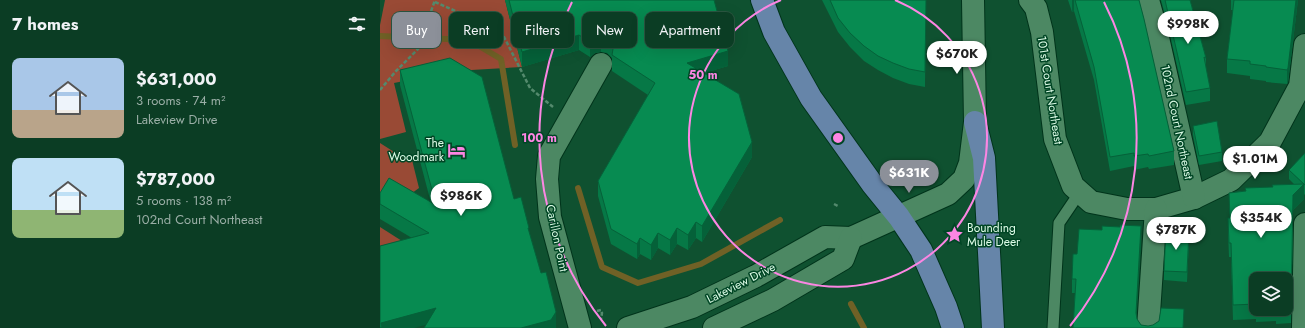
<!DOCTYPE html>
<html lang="en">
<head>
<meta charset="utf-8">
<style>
  :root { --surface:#0b3d24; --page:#14442c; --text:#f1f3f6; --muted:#9aaea6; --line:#2b5641; --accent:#8c9099 }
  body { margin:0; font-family:Jost,sans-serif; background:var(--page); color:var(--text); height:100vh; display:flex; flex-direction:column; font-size:15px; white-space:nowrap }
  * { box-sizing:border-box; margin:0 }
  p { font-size:13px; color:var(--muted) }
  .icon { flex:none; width:22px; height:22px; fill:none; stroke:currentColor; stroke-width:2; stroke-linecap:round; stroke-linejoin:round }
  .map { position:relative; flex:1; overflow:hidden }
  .details { display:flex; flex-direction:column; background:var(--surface); width:380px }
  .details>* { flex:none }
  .banner { position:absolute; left:12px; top:12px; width:380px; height:36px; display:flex; gap:8px }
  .fabs { position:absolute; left:869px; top:272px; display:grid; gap:8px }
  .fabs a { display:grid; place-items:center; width:44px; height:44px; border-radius:8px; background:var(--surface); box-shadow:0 4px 16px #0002,0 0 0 1px var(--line); font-size:20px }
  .price { position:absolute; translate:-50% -34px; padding:0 9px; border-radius:14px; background:#fff; color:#222; font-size:13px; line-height:26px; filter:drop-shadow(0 1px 2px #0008) }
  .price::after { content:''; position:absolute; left:50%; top:24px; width:12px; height:9px; margin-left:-6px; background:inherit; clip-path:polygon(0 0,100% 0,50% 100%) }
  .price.on { background:var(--accent); color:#fff }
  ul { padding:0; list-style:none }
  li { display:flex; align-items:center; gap:12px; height:100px; padding:0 12px }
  li span { display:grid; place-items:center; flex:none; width:112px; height:80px; border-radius:8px; color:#555 }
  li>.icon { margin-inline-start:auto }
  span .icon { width:48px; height:48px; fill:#fffc; stroke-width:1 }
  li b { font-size:17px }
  h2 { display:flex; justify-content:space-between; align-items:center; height:48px; padding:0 12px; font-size:17px }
  .pill { padding:0 14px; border-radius:8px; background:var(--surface); box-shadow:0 4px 16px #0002,0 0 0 1px var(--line); font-size:14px; line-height:36px }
  .pill.on { background:var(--accent); color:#fff }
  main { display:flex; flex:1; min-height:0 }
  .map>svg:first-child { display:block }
  .green { fill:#994a35 }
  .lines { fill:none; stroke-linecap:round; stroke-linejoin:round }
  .stream { stroke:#706126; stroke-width:6 }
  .service-casing { stroke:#01341b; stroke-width:13 }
  .minor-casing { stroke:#01341b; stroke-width:24 }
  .tertiary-casing { stroke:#01341b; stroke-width:24 }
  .primary-casing { stroke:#01341b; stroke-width:24 }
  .path { stroke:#548a6d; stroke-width:2.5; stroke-dasharray:4 2; stroke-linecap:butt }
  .service { stroke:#4c8863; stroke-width:11 }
  .minor { stroke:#4c8863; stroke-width:22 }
  .tertiary { stroke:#4c8863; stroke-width:22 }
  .primary { stroke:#6685a9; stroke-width:22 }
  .wall { fill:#067846; fill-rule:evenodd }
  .shaded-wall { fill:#056139 }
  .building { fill:#078b51; stroke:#056139 }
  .ring { fill:none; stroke:#fc86e3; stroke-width:2 }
  .labels { text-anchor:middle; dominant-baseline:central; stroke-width:3; stroke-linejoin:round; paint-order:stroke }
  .street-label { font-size:12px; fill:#dcfbe6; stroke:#004625 }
  .poi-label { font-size:12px; fill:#dcfbe6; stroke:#004625; text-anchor:end }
  .centre { fill:#fc86e3; stroke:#004625; stroke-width:2 }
  .ring-label { font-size:12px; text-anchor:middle; font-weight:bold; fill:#fc86e3; stroke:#004625; stroke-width:3; stroke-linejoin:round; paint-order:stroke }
</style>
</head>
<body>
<main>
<section class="details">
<h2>7 homes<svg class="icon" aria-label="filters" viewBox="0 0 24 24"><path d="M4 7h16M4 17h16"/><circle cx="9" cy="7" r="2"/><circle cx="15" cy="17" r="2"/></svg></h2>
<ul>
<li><span style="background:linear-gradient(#a9c7e8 65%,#b9a48a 0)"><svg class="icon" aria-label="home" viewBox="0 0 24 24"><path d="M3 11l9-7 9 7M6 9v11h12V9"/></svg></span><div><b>$631,000</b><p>3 rooms · 74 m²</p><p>Lakeview Drive</p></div></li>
<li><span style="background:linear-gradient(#bfe0f5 65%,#8fb573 0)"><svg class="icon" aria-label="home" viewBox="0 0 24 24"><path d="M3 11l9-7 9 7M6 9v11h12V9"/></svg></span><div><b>$787,000</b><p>5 rooms · 138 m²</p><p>102nd Court Northeast</p></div></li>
</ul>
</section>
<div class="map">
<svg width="925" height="328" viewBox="0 0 925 328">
  <rect width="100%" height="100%" fill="#0f5130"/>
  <g class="green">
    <polygon points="5,0 125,0 142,67 74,71 14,83 26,132 0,139 0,25"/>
    <polygon points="0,143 22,157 32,160 39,188 28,196 0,199"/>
    <polygon points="0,227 22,241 0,246"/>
  </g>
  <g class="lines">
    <g class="stream">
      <polyline points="0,36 89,40 121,59 135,145"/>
      <polyline points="198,188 222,267 258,283 321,264 400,220"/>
      <polyline points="471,304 484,328"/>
    </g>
    <defs>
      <polyline id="service" points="673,328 679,223 700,192"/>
      <g id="minor">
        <polyline points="650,0 656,8 662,32 675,139 693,186 711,202 747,209 776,209 814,198 851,180 890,142 920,86 925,45"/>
        <polyline points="768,0 776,29 814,198"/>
        <polyline points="200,328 170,217 167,179 169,156 221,64"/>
        <polyline points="768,328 776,209"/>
        <polyline points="923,328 925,224"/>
      </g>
      <g id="tertiary">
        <polyline points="248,328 312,307 376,276 445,237 471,238 568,194 584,179 590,163 595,122 593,0"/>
        <polyline points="334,328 393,300 463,259 471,238"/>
      </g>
      <g id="primary">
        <polyline points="382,0 394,32 431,98 493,185 519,217 541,250 566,307 573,328"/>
        <polyline points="595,122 604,158 613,328"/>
      </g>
    </defs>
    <use href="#service" class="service-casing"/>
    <use href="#minor" class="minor-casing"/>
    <use href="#tertiary" class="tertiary-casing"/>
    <use href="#primary" class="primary-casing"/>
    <g class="path">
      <polyline points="55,2 121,31 150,88 173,107"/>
      <polyline points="0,90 16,71 38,49 55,0"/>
      <polyline points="524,167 525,165"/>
      <polyline points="537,170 537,173"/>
      <polyline points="454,204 458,206"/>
      <polyline points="217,311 221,310 222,313 221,319"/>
    </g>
    <use href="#service" class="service"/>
    <use href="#minor" class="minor"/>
    <use href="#tertiary" class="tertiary"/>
    <use href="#primary" class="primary"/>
  </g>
  <g class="wall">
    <polygon points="125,0 334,0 348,66 324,73 372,157 322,242 316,238 308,250 297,244 290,255 278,248 271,260 260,254 257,259 231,244 218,196 218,181 268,95 232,71 232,58 227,53 221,52 215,53 210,57 199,50 142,67"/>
    <polygon points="442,0 546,0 545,87 529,84 513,78 498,70 484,61 470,47 458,32"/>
    <polygon points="688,0 759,0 794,151 794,165 769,169 768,167 754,170 754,166 730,171 714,80 694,11 692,12"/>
    <polygon points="781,0 810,0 826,58 826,69 830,88 830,101 806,105 788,26"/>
    <polygon points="851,0 918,0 908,82 907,84 886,82 886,81 870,79 870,76 847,73 847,59 853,10 851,10"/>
    <polygon points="20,70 134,199 149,233 176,327 175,328 44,328 46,325 32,238 0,219 0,193 51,203 20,85"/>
    <polygon points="813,126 842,152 842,161 819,165 813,135"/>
    <path d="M925,153V195L924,194V199L913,210L911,323L896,324V321L876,322V319L853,320L851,257H849L848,232V218H850L849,193L914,184L909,179V170ZM876,279L906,309H876Z"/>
    <polygon points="761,240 756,317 757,319 761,325 768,326 804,328 693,328 695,293 692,293 692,279 697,254"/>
    <polygon points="809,240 807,282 784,280 784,271"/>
  </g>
  <g class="shaded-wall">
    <polygon points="692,0 694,0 694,11 692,12"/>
    <polygon points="916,0 918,0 908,82 907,84 907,70"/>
    <polygon points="199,35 199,50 142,67 142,52"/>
    <polygon points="221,36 221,52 215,53 210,57 210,42 215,38"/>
    <polygon points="348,51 348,66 307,78 307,63"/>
    <polygon points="372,142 372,157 322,242 322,226"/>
    <polygon points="924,184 924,199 913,210 911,323 913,195"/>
    <polygon points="316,222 316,238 308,250 308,235"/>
    <polygon points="761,226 761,240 756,327 756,313"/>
    <polygon points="297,228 297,244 290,255 290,240"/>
    <polygon points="809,231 809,240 807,282 807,272"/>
    <polygon points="278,233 278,248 271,260 271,245"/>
    <polygon points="260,238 260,254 257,259 257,244"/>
    <polygon points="56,308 56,322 34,328 0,328 1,323"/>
    <polygon points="176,312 176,327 175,328 141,328"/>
  </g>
  <g class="building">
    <polygon points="129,0 334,0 348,51 307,63 359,94 372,142 322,226 316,222 308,235 297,228 290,240 278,233 271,245 260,238 257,244 231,229 218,181 275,83 232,55 233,49 232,43 227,38 221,36 215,38 210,42 199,35 142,52"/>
    <polygon points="450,0 546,0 545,72 529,69 513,63 498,56 484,46 470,33 458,18"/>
    <polygon points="695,0 759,0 764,19 794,151 769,156 768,154 754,156 754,153 730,157 714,67"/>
    <polygon points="785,0 810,0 826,58 824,57 830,88 806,92 788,13"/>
    <polygon points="854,0 916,0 908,68 907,70 886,67 886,66 870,64 870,61 847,59"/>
    <polygon points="70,58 102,77 134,199 141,197 149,228 148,228 161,273 166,272 176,312 171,320 141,328 44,328 56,308 1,323 2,327 0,328 0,246 49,233 0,204 0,193 9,178 56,205 20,70"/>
    <polygon points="837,121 842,152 819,156 813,126"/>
    <polygon points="925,153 925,185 909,170"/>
    <polygon points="924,184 913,195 911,309 906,309 906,279 876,279 876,304 853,305 851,243 849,243 848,218 850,218 849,193 866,191 865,188 893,187 892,185"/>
    <polygon points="740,225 761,226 756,313 757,319 761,325 768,326 773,325 779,321 781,308 804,309 803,328 693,328 696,279 692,279 693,254 697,254 699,229 722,230 722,226 740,227"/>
    <polygon points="786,230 809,231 807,272 784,271"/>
  </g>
  <g class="ring">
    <path d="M515 0A149 149 0 1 1 401 0"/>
    <path d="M226 326A299 299 0 0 1 192 2M724 2A299 299 0 0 1 690 326"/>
  </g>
  <defs>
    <symbol id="hotel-bare" viewBox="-9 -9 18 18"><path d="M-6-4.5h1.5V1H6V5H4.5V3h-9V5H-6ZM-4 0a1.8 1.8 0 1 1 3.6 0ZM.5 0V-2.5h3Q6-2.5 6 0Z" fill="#fc86e3" stroke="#004625" stroke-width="2.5" paint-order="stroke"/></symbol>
    <symbol id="sight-bare" viewBox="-9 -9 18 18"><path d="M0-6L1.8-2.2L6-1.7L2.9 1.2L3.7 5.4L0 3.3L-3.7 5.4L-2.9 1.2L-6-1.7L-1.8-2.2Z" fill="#fc86e3" stroke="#004625" stroke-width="2.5" paint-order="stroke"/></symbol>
  </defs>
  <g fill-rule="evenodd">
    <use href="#hotel-bare" x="64" y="138" width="25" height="25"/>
    <use href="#sight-bare" x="562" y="222" width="25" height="25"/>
  </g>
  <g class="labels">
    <g class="street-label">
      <text transform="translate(670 90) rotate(81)">101st Court Northeast</text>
      <text transform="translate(797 122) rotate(78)">102nd Court Northeast</text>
      <text transform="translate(177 238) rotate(78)">Carillon Point</text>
      <text transform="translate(361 283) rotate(-27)">Lakeview Drive</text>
    </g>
    <g class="poi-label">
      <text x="64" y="143">The<tspan x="64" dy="14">Woodmark</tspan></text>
      <text x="587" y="228" text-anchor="start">Bounding<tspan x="587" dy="14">Mule Deer</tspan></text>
    </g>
  </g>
  <circle cx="458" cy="138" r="6" class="centre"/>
  <g class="ring-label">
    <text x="323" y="79">50 m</text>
    <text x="159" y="142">100 m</text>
  </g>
</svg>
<div class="fabs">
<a><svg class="icon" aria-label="layers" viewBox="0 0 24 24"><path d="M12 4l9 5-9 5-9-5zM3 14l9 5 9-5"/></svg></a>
</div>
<b class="price" style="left:808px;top:45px">$998K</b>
<b class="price" style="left:577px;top:75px">$670K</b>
<b class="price" style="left:875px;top:180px">$1.01M</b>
<b class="price on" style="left:529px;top:194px">$631K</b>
<b class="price" style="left:81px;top:217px">$986K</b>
<b class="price" style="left:881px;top:239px">$354K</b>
<b class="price" style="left:796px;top:251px">$787K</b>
<div class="banner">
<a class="pill on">Buy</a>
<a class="pill">Rent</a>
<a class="pill">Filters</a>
<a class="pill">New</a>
<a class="pill">Apartment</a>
</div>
</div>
</main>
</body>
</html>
